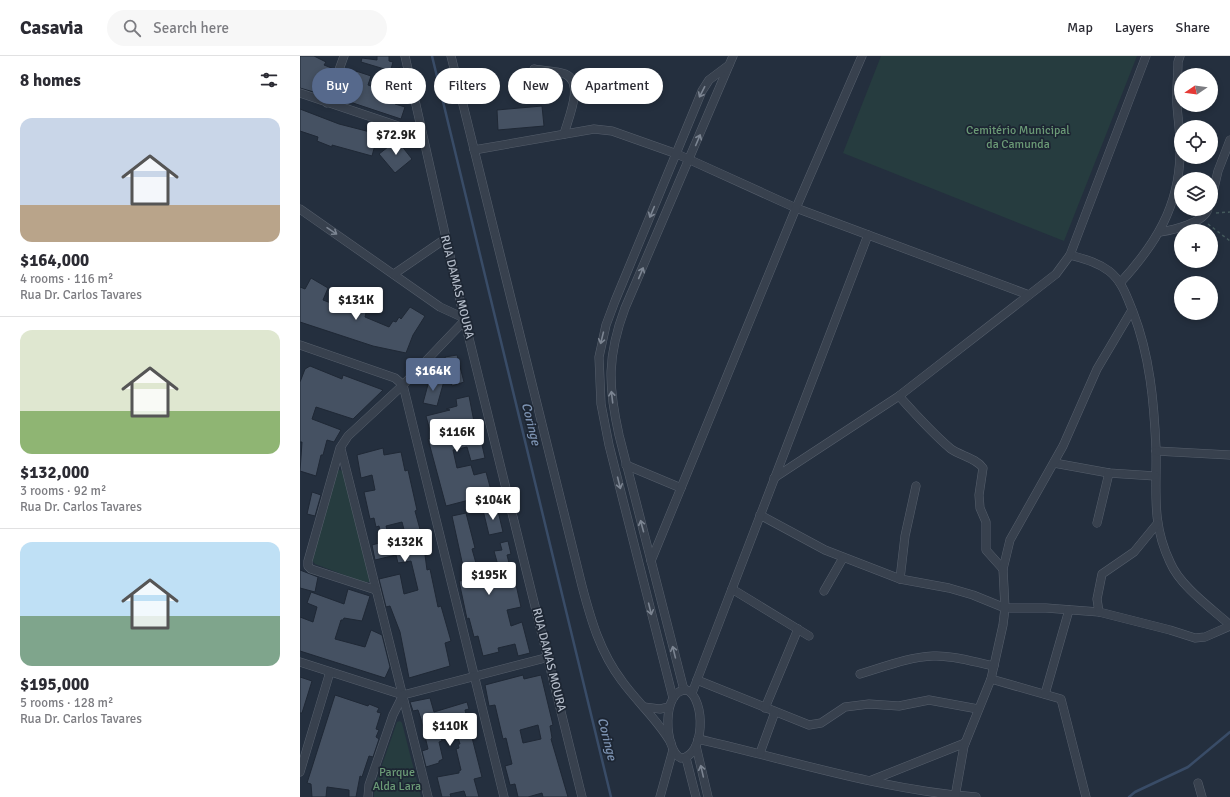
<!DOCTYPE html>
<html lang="en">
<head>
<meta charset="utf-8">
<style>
  :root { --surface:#fff; --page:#f7f7f7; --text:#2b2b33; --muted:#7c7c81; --line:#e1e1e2; --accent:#56698c }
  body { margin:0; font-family:Signika,sans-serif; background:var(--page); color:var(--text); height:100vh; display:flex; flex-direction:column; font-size:15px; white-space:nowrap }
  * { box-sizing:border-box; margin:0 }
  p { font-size:13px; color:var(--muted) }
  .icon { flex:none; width:22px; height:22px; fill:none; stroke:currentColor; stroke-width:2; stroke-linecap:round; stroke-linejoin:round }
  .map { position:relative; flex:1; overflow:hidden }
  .sheet { display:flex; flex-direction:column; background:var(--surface); width:300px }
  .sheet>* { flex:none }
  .banner { position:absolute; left:12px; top:12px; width:380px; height:36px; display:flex; gap:8px }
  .needle { width:26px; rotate:257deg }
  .tools { position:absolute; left:874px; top:12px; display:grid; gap:8px }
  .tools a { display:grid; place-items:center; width:44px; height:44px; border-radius:50%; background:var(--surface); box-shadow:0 2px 6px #0003; font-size:20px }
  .price { position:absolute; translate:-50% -34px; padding:0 9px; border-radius:4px; background:#fff; color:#222; font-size:13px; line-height:26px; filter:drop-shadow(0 1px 2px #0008) }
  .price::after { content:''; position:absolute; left:50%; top:24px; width:12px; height:9px; margin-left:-6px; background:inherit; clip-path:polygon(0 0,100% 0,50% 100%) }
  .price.active { background:var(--accent); color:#fff }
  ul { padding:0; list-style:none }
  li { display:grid; align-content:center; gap:8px; height:212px; padding:0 20px }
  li+li { border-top:1px solid var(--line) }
  li span { display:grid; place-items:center; height:124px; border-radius:12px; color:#555 }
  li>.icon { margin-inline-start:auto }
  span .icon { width:72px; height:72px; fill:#fffc; stroke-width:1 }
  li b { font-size:17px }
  h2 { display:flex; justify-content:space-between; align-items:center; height:48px; padding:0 20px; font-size:17px }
  .tag { padding:0 14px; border-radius:18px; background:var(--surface); box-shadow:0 2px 6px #0003; font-size:14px; line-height:36px }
  .tag.active { background:var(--accent); color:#fff }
  header { display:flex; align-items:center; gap:24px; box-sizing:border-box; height:56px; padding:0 20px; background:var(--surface); border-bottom:1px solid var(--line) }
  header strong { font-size:19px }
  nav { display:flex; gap:22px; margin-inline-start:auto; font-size:14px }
  .search { width:280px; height:36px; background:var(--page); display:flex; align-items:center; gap:10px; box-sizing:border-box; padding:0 14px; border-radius:22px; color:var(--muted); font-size:15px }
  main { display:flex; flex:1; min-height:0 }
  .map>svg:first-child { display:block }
  .green { fill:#263c3f }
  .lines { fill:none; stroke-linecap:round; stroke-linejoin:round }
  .stream { stroke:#394c67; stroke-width:2.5 }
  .building { fill:#455162; stroke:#1f2835; fill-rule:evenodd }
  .minor-casing { stroke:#565f6c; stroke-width:9 }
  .path { stroke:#44595c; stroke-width:1.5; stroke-dasharray:3 3; stroke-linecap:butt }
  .minor { stroke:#38414e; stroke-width:8 }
  .oneway { stroke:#7c8592 }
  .labels { text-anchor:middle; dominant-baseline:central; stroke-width:3.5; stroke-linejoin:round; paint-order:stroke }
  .park-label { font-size:12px; fill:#6b9a76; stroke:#1d2633 }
  .street-label { font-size:12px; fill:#b4bcc9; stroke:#1d2633 }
  .water-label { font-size:13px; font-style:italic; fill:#7c92b1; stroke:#1d2633 }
</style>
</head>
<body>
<header>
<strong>Casavia</strong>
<div class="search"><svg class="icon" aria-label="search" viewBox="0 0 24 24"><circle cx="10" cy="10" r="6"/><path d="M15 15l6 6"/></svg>Search here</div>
<nav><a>Map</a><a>Layers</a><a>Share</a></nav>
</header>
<main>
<section class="sheet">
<h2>8 homes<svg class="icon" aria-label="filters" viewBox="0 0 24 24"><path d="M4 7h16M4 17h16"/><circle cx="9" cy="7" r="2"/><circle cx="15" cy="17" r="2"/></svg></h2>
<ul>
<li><span style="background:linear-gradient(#c9d6e8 70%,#b9a48a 0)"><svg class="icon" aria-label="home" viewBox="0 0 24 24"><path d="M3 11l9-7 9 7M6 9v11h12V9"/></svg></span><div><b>$164,000</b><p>4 rooms · 116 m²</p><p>Rua Dr. Carlos Tavares</p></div></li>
<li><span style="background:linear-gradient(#dfe7d0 65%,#8fb573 0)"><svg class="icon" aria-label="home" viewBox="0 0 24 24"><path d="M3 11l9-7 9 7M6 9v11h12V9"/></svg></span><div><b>$132,000</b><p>3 rooms · 92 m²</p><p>Rua Dr. Carlos Tavares</p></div></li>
<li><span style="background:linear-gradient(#bfe0f5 60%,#7fa58c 0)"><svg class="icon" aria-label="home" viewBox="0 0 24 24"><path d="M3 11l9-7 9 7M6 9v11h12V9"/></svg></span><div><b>$195,000</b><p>5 rooms · 128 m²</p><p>Rua Dr. Carlos Tavares</p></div></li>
</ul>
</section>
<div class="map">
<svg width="930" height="741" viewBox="0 0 930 741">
  <rect width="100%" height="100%" fill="#242f3e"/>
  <g class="green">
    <polygon points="581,0 837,0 764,185 543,97"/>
    <polygon points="39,414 43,415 70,526 63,526 15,508 11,503 35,416"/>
    <polygon points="100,665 102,667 121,741 74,741 74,732 97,666"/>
  </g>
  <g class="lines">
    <g class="stream">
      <polyline points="132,0 311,741"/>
      <polyline points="829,741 835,736 888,711 930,676"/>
    </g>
  </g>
  <g class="building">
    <polygon points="0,0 14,0 26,6 24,9 34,13 24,39 0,32"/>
    <polygon points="77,0 89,0 89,5 93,6 91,13 102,11 106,29 101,30 95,48 105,51 101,63 35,41 44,16 55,19 56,15 71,20 68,29 82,34 91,15 61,6 62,2 77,4"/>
    <polygon points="242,50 244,70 198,74 197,54"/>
    <polygon points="0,53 39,68 78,78 72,100 32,89 32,91 17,85 18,81 0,75"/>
    <polygon points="97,84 112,103 95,117 79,98"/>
    <polygon points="11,222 28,232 23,244 54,256 55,253 66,257 65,261 89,271 93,265 96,266 99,261 101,263 110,251 125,260 113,279 106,297 73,290 0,266 0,231 5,233"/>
    <polygon points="157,299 164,326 152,330 145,301"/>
    <polygon points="10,310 42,323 43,319 83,334 53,363 16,351 12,363 41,374 34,386 27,384 23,399 21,399 16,420 0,415 2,386 0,386 0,326 5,313"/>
    <polygon points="130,321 144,325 137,350 123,347"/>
    <polygon points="169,340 176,376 179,376 185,402 171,405 167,391 153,394 157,412 171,409 174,419 186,416 192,438 146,450 128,383 132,382 126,360 150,354 146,353 157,350 156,343"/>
    <path d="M83,392L84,399L101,396L105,415L108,414L117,454L115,455L127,499H125L127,514L130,513L138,551L141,550L151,585L145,587L150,610L109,622L100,576L90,550L86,551L79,523L100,518L104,538L118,534L111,505L98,507L96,499L75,504L72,489L83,486L79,470L76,471L74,462L70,463L64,436L75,434L72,419L61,422L57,399ZM102,466L106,481L90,485L86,470Z"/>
    <polygon points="12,436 21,439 15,460 7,458"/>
    <polygon points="197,451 203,476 189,479 183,454"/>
    <polygon points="166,457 175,492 172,493 179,518 199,513 194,495 202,494 200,487 208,485 211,498 207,499 211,515 213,515 221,551 207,554 211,570 222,566 230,597 218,600 215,588 198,592 199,596 183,600 178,580 174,581 169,562 167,563 159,525 166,524 152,460"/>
    <polygon points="0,514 18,521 15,536 0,532"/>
    <polygon points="48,533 70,540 62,565 44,562 43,564 41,564 35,583 65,591 71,574 82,579 90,611 85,622 0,595 0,561 13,566 17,551 7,547 11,536 44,548"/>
    <path d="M223,619L224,623L241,619L253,669L250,670L252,682L251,683L268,741H243L242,737L228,741H218L215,728L210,729L205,710L212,708L206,682L203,683L195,649L189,650L185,629ZM238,669L241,683L223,687L220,674Z"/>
    <polygon points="0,621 12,625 2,657 0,657"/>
    <polygon points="35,639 68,650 69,648 79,652 77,656 81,657 76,673 79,674 76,681 79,683 73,701 69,700 62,721 60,720 56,741 49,741 49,734 27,731 26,741 12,741 11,728 7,727"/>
    <polygon points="130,642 134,656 167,646 169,653 165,654 182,721 174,723 179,741 166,741 164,735 150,738 151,741 142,741 137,721 159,717 159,715 161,714 156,693 159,692 158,688 160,688 152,662 137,665 142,685 139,686 143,703 139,705 139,707 126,711 122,695 128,693 121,663 118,654 113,655 110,646"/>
  </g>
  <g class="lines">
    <defs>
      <g id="minor">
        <polyline points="105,0 164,262 282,741"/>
        <path d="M151,0L282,530C291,564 300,596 322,625C337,646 358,664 371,687"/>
        <path d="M234,13C244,15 256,15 265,18C285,26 268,63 264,78"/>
        <polyline points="0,37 122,78"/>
        <polyline points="27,47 44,0"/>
        <polyline points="174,94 294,73 312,75 377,98 496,152 729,239"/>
        <polyline points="911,145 918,115 930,84"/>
        <polyline points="0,153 140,251 164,262"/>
        <path d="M860,176C873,174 904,167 908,153"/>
        <path d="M770,199C784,203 797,206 809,215C822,225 827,241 833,256C850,300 854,346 856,393C857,435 851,466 870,506C880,530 911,552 930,569"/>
        <polyline points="94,218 145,183"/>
        <path d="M820,227C855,189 879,151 880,98C881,81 878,65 877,49C876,35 878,20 878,6L880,0"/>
        <polyline points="0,289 95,322 103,329 204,741"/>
        <path d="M599,340C615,358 632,377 651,393C661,400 676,402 683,412L679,439L680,452L686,466V494L703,513"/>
        <polyline points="41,393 128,741"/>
        <polyline points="856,395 930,399"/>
        <polyline points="754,407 809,417 855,420"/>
        <polyline points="326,409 381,432"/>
        <polyline points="474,422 599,340 756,218 770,199 846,0"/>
        <polyline points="460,459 525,494 600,523 649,532 673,539 705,552 746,552 799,556 797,543 802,518 834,496 857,468"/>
        <polyline points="797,467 809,417"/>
        <polyline points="351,505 496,152 562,0"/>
        <polyline points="600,523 605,480 616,430"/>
        <polyline points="432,533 509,580"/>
        <polyline points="76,534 11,513 8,510 8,505 40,392 48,380 103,329 165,264"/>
        <polyline points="524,535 543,502"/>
        <polyline points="799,556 870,574 895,582 905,581 930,570"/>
        <polyline points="0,606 103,639 249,601"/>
        <path d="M560,618C584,611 608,601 633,600C653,599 674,606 694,610"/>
        <polyline points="691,623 761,643 786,741"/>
        <polyline points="397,624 509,669 521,667 545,651 569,648 599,650 629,644 678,653"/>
        <path d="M384,634L319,379C308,330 307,300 325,252L433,0"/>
        <path d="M387,634C406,643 405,701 381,702C364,695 361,632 387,634Z"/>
        <polyline points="392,637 568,179"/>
        <polyline points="745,638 769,554"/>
        <polyline points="373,642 309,389 301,348 299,301 306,269 315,245 402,35 409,24 429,9"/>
        <polyline points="344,651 360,653 369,651"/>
        <polyline points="465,652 498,573"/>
        <path d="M398,683C490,704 582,734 676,741"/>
        <polyline points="396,690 408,741"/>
        <polyline points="460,697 475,656"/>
        <polyline points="386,702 396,741"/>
        <polyline points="0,716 30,616"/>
        <polyline points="572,724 665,687"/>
        <polyline points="898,727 902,741"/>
        <polyline points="68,741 69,729 93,659 103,639"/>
        <polyline points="360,741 373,694"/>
        <polyline points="655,741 664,690 691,623 703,569 705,552 703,513 710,484 763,390 797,313 832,254"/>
      </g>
    </defs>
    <use href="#minor" class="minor-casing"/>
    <g class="path">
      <polyline points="916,157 930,156"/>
      <polyline points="908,168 930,185"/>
    </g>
    <use href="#minor" class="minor"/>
  </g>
  <defs><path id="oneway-shaft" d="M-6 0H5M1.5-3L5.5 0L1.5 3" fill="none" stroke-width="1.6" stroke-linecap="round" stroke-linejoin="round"/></defs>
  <g class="oneway">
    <use href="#oneway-shaft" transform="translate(402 36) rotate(117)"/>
    <use href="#oneway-shaft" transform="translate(398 84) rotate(-67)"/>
    <use href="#oneway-shaft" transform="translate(352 156) rotate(113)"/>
    <use href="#oneway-shaft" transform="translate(32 175) rotate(34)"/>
    <use href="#oneway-shaft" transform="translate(341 217) rotate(-67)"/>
    <use href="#oneway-shaft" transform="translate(302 282) rotate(104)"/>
    <use href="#oneway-shaft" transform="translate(312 341) rotate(-97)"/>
    <use href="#oneway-shaft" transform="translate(319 427) rotate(76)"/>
    <use href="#oneway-shaft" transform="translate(342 470) rotate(-105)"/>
    <use href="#oneway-shaft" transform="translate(350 553) rotate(76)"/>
    <use href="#oneway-shaft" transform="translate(374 596) rotate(-104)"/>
    <use href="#oneway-shaft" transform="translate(402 715) rotate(-103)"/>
  </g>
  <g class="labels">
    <g class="park-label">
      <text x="718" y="74">Cemitério Municipal<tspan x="718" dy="14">da Camunda</tspan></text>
      <text x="97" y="716">Parque<tspan x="97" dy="14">Alda Lara</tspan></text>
    </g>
    <g class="street-label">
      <text transform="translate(157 231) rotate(76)">RUA DAMAS MOURA</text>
      <text transform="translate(249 604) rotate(76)">RUA DAMAS MOURA</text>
    </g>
    <g class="water-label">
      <text transform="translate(231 368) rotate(76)">Coringe</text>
      <text transform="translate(307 683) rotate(76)">Coringe</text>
    </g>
  </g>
</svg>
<div class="tools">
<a><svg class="needle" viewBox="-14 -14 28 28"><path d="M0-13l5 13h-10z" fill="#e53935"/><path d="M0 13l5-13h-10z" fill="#7c7c81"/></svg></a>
<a><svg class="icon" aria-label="locate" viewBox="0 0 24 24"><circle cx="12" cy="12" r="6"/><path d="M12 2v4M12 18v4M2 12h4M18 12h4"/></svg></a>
<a><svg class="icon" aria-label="layers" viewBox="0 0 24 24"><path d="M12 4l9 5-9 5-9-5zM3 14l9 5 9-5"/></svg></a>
<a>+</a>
<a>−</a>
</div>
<b class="price" style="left:96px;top:100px">$72.9K</b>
<b class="price" style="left:56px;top:265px">$131K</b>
<b class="price active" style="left:133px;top:336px">$164K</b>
<b class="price" style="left:157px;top:397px">$116K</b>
<b class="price" style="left:193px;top:465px">$104K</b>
<b class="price" style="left:105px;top:507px">$132K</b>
<b class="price" style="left:189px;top:540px">$195K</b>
<b class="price" style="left:150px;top:691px">$110K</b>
<div class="banner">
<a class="tag active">Buy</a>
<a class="tag">Rent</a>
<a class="tag">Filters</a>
<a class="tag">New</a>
<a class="tag">Apartment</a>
</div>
</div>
</main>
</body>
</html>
